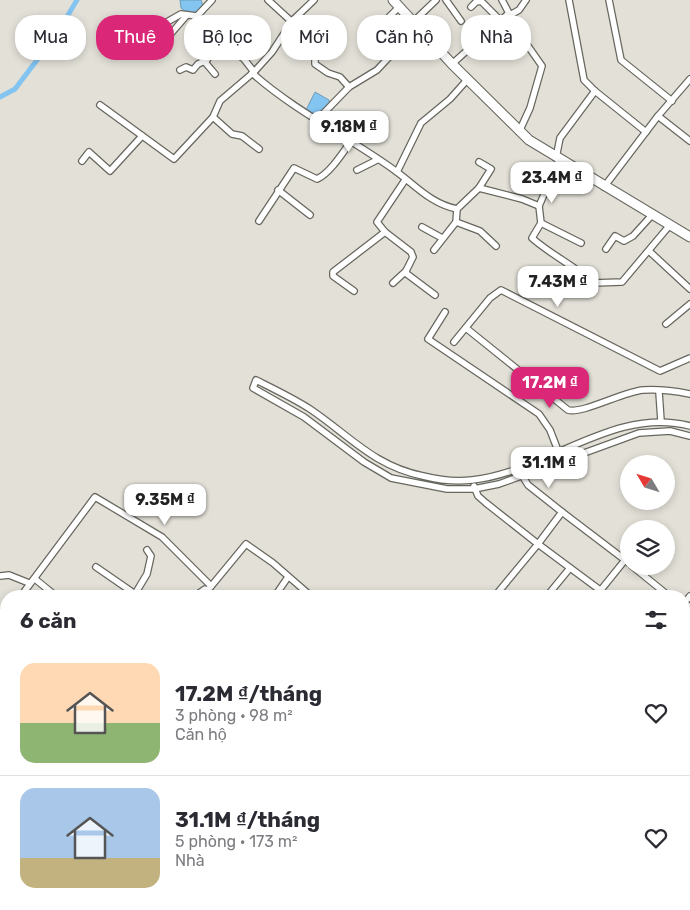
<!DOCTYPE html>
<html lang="vi">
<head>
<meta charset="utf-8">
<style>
  :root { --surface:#fff; --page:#f7f7f7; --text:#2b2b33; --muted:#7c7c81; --line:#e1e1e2; --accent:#db2777 }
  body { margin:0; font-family:Rubik,sans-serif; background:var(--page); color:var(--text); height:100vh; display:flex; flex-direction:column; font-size:19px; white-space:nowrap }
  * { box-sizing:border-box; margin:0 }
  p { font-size:16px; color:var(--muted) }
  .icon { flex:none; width:28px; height:28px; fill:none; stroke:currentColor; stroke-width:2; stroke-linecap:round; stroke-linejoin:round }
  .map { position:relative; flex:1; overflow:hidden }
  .details { position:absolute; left:0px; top:590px; width:690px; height:320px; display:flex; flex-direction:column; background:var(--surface); border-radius:20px 20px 0 0; box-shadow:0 2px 8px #0003 }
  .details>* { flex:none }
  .hud { position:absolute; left:15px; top:15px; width:660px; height:45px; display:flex; gap:10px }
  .needle { width:32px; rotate:308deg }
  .fabs { position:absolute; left:620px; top:455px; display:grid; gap:10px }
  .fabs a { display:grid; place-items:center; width:55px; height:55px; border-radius:50%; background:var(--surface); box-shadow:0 2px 8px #0003; font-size:25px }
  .price { position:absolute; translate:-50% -42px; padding:0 11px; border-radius:10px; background:#fff; color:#222; font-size:16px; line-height:32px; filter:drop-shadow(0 1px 2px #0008) }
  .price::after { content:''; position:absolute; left:50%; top:30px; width:15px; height:11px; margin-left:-8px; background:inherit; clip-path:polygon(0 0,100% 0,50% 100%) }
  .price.on { background:var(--accent); color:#fff }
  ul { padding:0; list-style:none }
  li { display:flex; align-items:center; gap:15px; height:125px; padding:0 20px }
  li+li { border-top:1px solid var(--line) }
  li span { display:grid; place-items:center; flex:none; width:140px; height:100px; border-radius:15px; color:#555 }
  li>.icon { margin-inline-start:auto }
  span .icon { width:60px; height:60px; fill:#fffc; stroke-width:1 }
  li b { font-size:21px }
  h2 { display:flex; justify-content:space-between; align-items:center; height:60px; padding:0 20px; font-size:21px }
  .chip { padding:0 18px; border-radius:20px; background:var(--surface); box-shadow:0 2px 8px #0003; font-size:18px; line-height:45px }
  .chip.on { background:var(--accent); color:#fff }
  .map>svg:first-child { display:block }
  .water { fill:#83c4f1; stroke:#6d9bb9 }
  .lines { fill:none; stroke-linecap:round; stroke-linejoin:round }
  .canal { stroke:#83c4f1; stroke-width:5 }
  .minor-casing { stroke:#68675f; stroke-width:8 }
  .primary-casing { stroke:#68675f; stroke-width:11 }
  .minor { stroke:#fff; stroke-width:5.5 }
  .primary { stroke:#fff; stroke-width:9 }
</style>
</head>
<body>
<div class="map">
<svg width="690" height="910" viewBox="0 0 690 910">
  <rect width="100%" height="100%" fill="#e2e0d7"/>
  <g class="water">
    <polygon points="180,0 201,0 203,6 198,12 187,13 181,8"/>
    <polygon points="315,92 329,100 330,104 319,117 305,112"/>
  </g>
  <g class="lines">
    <polyline class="canal" points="0,97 15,89 56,35 77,0"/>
    <defs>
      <g id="minor">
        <polyline points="268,0 315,43 315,64 328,73 340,77 349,87"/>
        <polyline points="446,0 461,21"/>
        <polyline points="502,0 521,36 542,66 530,108 519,132"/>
        <polyline points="569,0 584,80 595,91"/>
        <polyline points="609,0 621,60 672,101"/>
        <polyline points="471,7 476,2 481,1 500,20"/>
        <polyline points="510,15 519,10 526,0"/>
        <polyline points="167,22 181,14 197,16 212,0"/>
        <polyline points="412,23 436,0"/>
        <polyline points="373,28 384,22 399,7"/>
        <polyline points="168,37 187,15"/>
        <polyline points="204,61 215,74"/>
        <polyline points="452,64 509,13"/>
        <polyline points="180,70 186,67 193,70 198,64 207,60 217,42 220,41 244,59 254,72"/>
        <path d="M252,73C296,112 349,137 397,172C417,187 432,204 457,209"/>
        <polyline points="100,105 174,159 213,117 220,101 254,72 272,52 293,20 314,0"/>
        <polyline points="658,116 690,141"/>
        <polyline points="213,117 232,134 242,136 259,149"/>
        <polyline points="318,119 349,87 377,70 417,27"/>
        <polyline points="556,158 560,138 595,91 646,132"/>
        <path d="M559,160L539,206L541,223L532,238C551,255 574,265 593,283L622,282L670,225"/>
        <polyline points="82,161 89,152 110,171 142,136"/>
        <polyline points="357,170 377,160"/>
        <polyline points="397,172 421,123 450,99 467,80"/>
        <polyline points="405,180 377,222 385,232 411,252 413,257 406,271 407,274 435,295"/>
        <polyline points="604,187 658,116 690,79"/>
        <polyline points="479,188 491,169 479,162"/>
        <polyline points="278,190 310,215"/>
        <path d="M259,221L294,168L317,179C333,172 349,142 361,128"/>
        <polyline points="456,222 480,231 496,246"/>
        <polyline points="541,223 581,243"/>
        <polyline points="422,227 442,238"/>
        <polyline points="606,249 615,236 624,241 633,236 652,215"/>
        <polyline points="434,250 456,222 457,209 479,188 522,199 539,206"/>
        <polyline points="649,251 690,289"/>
        <polyline points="393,283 406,271"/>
        <polyline points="354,291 333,276 333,272 385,232"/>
        <polyline points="445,312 428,339 539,414 550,430 562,461"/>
        <polyline points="666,324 690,304"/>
        <path d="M466,328L568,410C583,414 622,392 643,390C658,389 675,391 690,394"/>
        <polyline points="454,342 490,298 501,290 660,371 690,358"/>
        <polyline points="659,392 661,421"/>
        <path d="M690,426C613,406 547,472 472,480C456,482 439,480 423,476C374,466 350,436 310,409C293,398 274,389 256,380L253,388L304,417L364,462L391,478L447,489H474L499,484L639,433L670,431L690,436"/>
        <polyline points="523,477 528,485 562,512"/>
        <polyline points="474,486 478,496 486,503 538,544 495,596"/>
        <polyline points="632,566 669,596"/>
        <polyline points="96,567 138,596"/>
        <polyline points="0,576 9,575 29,583"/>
        <polyline points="35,579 56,596"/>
        <polyline points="208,590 246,544 273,563 311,596"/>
        <polyline points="135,594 147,574 151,556 147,550"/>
        <polyline points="21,596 95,497 162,537 211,586"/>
        <polyline points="195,596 205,589 213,596"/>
        <polyline points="275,596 288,577"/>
        <polyline points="547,596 570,568"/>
        <polyline points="596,596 625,560"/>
        <polyline points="608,596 538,544 562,512 629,563"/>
        <polyline points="684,603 690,596"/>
        <polyline points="0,612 6,615"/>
        <polyline points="0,684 6,687"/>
        <polyline points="0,716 6,700"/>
        <polyline points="684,741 690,733"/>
        <polyline points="0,850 6,856"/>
        <polyline points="0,883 6,876"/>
        <polyline points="56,904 62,910"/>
        <polyline points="126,904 132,910"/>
        <polyline points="266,904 270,910"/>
        <polyline points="524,904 532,910"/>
        <polyline points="603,904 611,910"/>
        <path d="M154,910C168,902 178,910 193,904"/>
        <polyline points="652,910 656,904"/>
      </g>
      <g id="primary">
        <polyline points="393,0 452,64 529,140 690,237"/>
        <polyline points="684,653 690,646"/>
        <polyline points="454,910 459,904"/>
      </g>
    </defs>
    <use href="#minor" class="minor-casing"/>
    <use href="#primary" class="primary-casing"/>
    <use href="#minor" class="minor"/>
    <use href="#primary" class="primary"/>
  </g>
</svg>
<div class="fabs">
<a><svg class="needle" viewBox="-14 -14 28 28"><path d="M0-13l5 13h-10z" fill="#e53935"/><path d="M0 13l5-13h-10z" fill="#7c7c81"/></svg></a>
<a><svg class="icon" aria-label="layers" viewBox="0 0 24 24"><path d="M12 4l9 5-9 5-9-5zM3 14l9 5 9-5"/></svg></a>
</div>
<b class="price" style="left:349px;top:153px">9.18M ₫</b>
<b class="price" style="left:552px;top:204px">23.4M ₫</b>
<b class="price" style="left:558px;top:308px">7.43M ₫</b>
<b class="price on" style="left:550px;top:409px">17.2M ₫</b>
<b class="price" style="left:549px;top:489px">31.1M ₫</b>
<b class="price" style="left:165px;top:526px">9.35M ₫</b>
<div class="hud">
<a class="chip">Mua</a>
<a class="chip on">Thuê</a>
<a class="chip">Bộ lọc</a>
<a class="chip">Mới</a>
<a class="chip">Căn hộ</a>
<a class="chip">Nhà</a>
</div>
<section class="details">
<h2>6 căn<svg class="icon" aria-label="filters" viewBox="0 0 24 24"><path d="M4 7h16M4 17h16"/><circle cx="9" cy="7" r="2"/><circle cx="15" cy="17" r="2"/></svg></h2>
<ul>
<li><span style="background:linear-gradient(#ffd9b3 60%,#8fb573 0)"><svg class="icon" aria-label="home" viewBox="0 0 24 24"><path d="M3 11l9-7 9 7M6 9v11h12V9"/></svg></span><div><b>17.2M ₫/tháng</b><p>3 phòng · 98 m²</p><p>Căn hộ</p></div><svg class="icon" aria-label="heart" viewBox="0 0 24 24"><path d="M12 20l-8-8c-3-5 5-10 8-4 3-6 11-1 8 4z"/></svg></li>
<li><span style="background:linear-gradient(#a9c7e8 70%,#c2b280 0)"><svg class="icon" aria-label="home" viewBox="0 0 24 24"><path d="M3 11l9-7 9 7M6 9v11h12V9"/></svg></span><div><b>31.1M ₫/tháng</b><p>5 phòng · 173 m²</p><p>Nhà</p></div><svg class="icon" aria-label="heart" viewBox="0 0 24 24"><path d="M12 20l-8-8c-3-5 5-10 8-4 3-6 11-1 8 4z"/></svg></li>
</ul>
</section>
</div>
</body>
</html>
